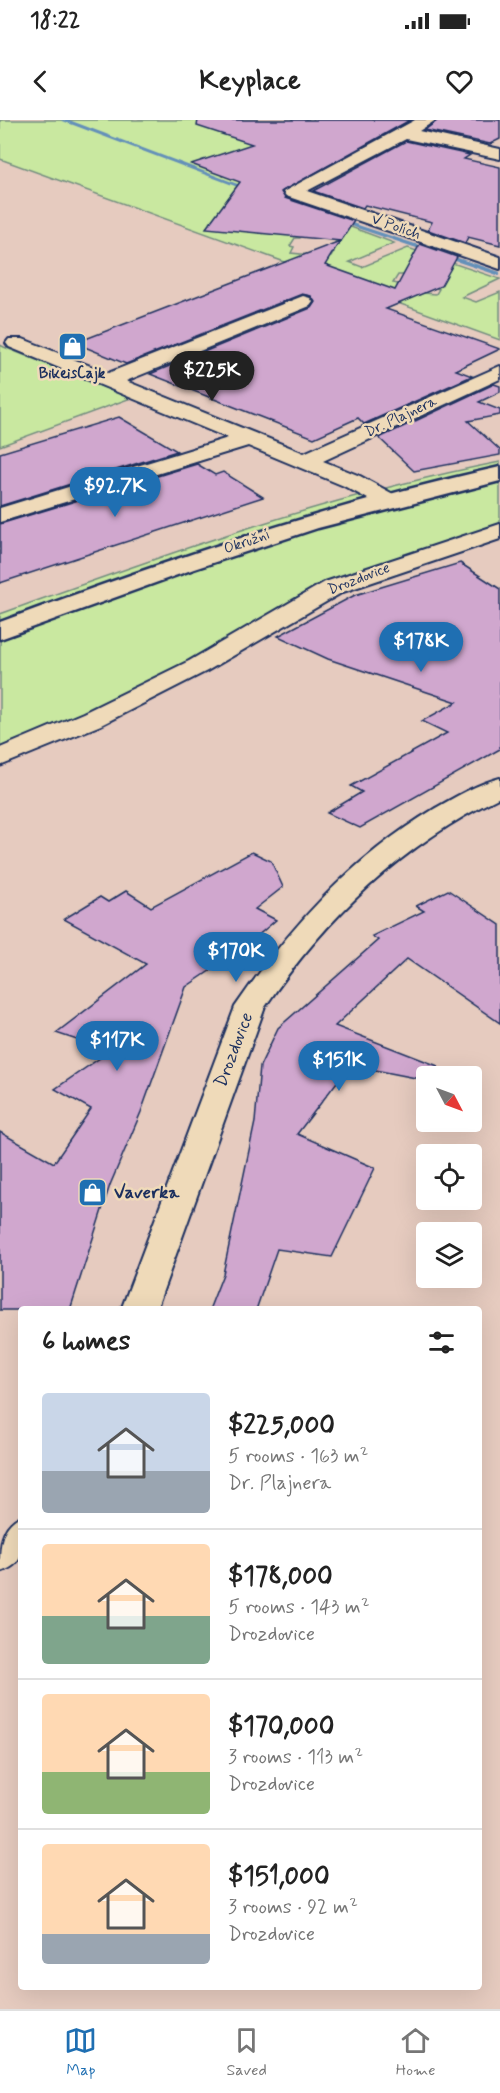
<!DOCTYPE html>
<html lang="en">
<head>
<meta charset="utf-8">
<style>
  :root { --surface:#fff; --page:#f6f6f6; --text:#222; --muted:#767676; --line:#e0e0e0; --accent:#1f6fb2 }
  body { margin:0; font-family:Mynerve,sans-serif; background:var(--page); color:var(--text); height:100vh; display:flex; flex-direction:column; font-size:22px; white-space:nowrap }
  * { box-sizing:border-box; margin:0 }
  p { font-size:20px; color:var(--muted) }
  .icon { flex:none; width:33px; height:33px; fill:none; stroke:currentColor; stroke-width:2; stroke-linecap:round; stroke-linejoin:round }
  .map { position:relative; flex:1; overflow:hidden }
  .sheet { position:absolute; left:18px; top:1186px; width:464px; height:684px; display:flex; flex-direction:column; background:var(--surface); border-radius:6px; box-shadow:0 6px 24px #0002 }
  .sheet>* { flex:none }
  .needle { width:39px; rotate:131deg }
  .controls { position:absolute; left:416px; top:946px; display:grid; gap:12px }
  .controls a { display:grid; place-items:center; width:66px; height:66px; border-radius:6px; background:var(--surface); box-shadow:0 6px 24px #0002; font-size:30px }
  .price { position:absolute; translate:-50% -51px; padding:0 14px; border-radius:21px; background:var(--accent); color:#fff; font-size:20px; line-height:39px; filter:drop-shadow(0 2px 3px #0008) }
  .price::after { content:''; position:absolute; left:50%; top:36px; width:18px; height:14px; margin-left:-9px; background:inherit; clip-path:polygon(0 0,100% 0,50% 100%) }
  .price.on { background:#222; color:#fff }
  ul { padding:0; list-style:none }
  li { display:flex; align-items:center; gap:18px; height:150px; padding:0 24px }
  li+li { border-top:2px solid var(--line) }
  li span { display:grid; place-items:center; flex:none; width:168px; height:120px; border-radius:6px; color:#555 }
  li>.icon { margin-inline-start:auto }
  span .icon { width:72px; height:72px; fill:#fffc; stroke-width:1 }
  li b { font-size:26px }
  h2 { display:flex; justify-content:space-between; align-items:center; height:72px; padding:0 24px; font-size:26px }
  .status { display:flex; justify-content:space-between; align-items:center; height:42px; padding:0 30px; background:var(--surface); direction:ltr }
  .status svg { height:16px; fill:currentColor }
  header { display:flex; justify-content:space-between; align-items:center; height:78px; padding:0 24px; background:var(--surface); font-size:27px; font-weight:800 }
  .tabs { display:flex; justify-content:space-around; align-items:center; height:84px; border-top:2px solid var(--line); background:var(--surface); font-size:16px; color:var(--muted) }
  .tabs a { display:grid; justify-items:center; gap:3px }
  .tabs .on { color:var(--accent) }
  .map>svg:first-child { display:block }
  .green { fill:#c9e8a0; stroke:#728c7f; stroke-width:1.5; fill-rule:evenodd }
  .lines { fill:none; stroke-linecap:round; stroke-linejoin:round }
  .stream { fill:#6490b9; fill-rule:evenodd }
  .building { fill:#d0a7ce; stroke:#1b2f5e; stroke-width:1.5 }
  .street-casing { stroke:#1b2f5e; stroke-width:4 }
  .secondary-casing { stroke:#1b2f5e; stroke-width:5 }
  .street { fill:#efdab9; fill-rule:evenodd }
  .secondary { fill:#efdab9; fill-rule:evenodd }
  .labels { text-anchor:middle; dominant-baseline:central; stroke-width:5; stroke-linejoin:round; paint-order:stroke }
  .far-street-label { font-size:15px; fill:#1b2f5e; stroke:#efdab9 }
  .far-poi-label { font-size:15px; font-weight:bold; fill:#1b2f5e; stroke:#efdab9 }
  .street-label { font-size:18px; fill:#1b2f5e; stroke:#efdab9 }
  .poi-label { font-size:18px; font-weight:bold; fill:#1b2f5e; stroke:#efdab9; text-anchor:start }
</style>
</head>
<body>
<div class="status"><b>18:22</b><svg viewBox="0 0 49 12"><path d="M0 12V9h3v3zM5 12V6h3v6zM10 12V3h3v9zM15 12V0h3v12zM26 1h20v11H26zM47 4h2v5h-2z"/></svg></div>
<header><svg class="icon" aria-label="back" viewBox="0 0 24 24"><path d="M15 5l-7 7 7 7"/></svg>Keyplace<svg class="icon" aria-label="heart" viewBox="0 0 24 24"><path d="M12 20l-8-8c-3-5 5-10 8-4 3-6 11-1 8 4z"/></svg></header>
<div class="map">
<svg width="500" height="1889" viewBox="0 0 500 1889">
  <rect width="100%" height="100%" fill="#e6cbbf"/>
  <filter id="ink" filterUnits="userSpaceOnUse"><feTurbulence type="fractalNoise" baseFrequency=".0167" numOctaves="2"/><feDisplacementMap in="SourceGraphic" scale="12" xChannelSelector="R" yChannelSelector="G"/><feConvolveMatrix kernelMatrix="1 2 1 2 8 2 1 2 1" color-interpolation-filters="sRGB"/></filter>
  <g filter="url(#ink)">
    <g class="green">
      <path d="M0,0H411L264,75L394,123L349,142L362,147L408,128L500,159L462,177L476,182L500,172V220L0,39ZM304,112L344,117L341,121H336L329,131L334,132L331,137L291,133L294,127L290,126L295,118H300ZM398,155H403L439,169L436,174L395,171L398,164L393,163Z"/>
      <polygon points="0,225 4,227 131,278 0,326"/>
      <path d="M500,342V404L346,455L274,493L193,543L0,631V494C164,435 329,375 500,342Z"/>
    </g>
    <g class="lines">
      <g class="stream">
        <polygon points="60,0 69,0 256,71 251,72"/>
        <polygon points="336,99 340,99 500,152 500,156 336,101"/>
      </g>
    </g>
    <g class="building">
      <polygon points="198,0 410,0 281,72 285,78 354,101 341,121 206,108 240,62 191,44 252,24 197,6"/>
      <polygon points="438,0 500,0 500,19 490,24 425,10"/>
      <polygon points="406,21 470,35 464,39 500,47 500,125 468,117 465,123 428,110 432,102 365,85 363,88 313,71"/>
      <polygon points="340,121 325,145 395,170 420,124 457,137 441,166 386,189 500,229 456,250 472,256 364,304 358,298 314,318 150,254 311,188 315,182 311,176 302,174 126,244 75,223"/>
      <polygon points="494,264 500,266 500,272 479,282 500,290 500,295 468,301 500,330 500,335 414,351 379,318"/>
      <polygon points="119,297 177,331 0,386 0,333"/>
      <polygon points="197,344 215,355 223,352 263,377 0,463 0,404"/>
      <polygon points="460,443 500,469 500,629 360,708 327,693 362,672 351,666 447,613 422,601 457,582 328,539 278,516 355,475"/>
      <polygon points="252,732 271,741 283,767 255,789 276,800 241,830 186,867 141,992 110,1065 70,1190 0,1190 0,1012 54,1043 91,989 55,969 110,931 56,913 146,844 64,799 100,777 108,782 126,771 151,787"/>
      <polygon points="448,770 500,805 500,903 407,839 335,906 438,946 435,957 426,957 426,960 350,945 297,1014 375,1048 332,1137 277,1129 256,1190 209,1190 223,1154 255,1002 260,946 278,908 378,820 372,816 424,791 416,786"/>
    </g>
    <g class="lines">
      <defs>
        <g id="street">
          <polygon points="415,0 436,0 419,11 500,29 500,39 406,19 307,71 500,137 500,149 286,76 283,72"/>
          <polygon points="303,176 310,178 313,182 310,186 126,261 304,333 500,246 500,259 323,341 360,356 395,375 398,380 395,385 379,385 344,366 248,326 0,402 0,388 228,318 9,227 6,223 9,219 23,219 108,253"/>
          <polygon points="500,404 500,419 343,472 207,551 101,605 0,646 0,628 83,593 189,541 325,462"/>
          <path d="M500,658V677C402,725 326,797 265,887L156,1190H121L235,887C289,808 351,739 434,689C455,677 477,664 500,658Z"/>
          <path d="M21,1396C21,1423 30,1443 0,1452C0,1426 0,1406 21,1396Z"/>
        </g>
        <path id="secondary" d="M500,347V361L318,408L194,449L0,519V502C164,441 329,385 500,347Z"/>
      </defs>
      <use href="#street" class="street-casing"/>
      <use href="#secondary" class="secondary-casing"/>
      <use href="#street" class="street"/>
      <use href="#secondary" class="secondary"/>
    </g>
  </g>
  <defs>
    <symbol id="shop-square" viewBox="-11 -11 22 22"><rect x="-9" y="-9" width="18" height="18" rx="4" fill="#1f6fb2" stroke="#efdab9"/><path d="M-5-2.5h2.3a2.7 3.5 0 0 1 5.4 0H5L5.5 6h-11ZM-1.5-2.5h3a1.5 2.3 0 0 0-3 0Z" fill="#fff"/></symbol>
  </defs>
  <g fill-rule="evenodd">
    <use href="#shop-square" x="56" y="210" width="33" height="33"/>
    <use href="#shop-square" x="76" y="1056" width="33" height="33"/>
  </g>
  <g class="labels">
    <g class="far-street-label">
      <text transform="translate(396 107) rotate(19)">V Polích</text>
      <text transform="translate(401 297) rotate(-25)">Dr. Plajnera</text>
      <text transform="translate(247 422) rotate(-19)">Okružní</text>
      <text transform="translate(359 459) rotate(-21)">Drozdovice</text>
    </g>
    <g class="far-poi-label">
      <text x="72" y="254">BikeisCajk</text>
    </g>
    <g class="street-label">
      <text transform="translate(234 930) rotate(-69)">Drozdovice</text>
    </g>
    <g class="poi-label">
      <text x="114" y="1073">Vaverka</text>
    </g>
  </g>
</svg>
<div class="controls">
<a><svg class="needle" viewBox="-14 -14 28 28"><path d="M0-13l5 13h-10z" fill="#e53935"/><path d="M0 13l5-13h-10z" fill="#767676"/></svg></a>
<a><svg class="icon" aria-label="locate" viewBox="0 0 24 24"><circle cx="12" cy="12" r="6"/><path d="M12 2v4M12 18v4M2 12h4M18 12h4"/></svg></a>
<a><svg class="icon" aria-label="layers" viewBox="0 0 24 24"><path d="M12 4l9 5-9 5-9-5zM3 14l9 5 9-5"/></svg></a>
</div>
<b class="price on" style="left:212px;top:282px">$225K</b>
<b class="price" style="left:115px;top:398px">$92.7K</b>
<b class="price" style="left:421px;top:553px">$178K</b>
<b class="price" style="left:236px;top:863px">$170K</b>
<b class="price" style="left:117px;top:952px">$117K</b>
<b class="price" style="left:339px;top:972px">$151K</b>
<section class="sheet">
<h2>6 homes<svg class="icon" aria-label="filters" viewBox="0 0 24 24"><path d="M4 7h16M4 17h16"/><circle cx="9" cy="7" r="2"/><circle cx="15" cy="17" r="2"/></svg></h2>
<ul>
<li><span style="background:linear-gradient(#c9d6e8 65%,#9aa5b1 0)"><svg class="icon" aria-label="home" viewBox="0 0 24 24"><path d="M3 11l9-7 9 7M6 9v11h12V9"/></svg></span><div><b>$225,000</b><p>5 rooms · 163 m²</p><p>Dr. Plajnera</p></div></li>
<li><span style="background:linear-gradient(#ffd9b3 60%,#7fa58c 0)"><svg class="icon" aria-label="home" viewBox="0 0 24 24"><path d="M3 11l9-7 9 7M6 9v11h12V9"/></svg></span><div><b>$178,000</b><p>5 rooms · 143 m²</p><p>Drozdovice</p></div></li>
<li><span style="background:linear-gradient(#ffd9b3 65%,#8fb573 0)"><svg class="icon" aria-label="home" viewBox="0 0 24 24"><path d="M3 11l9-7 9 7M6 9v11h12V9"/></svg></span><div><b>$170,000</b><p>3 rooms · 113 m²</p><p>Drozdovice</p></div></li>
<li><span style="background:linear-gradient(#ffd9b3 75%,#9aa5b1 0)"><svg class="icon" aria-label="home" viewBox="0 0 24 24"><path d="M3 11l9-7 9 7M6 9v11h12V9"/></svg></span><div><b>$151,000</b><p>3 rooms · 92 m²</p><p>Drozdovice</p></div></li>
</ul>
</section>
</div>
<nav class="tabs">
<a class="on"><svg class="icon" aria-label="map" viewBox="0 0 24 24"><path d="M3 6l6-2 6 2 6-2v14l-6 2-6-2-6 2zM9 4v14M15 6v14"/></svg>Map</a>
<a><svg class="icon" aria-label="saved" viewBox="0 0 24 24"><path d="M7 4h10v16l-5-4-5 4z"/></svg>Saved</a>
<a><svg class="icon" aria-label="home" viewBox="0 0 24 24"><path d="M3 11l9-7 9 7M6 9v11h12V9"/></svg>Home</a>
</nav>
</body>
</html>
